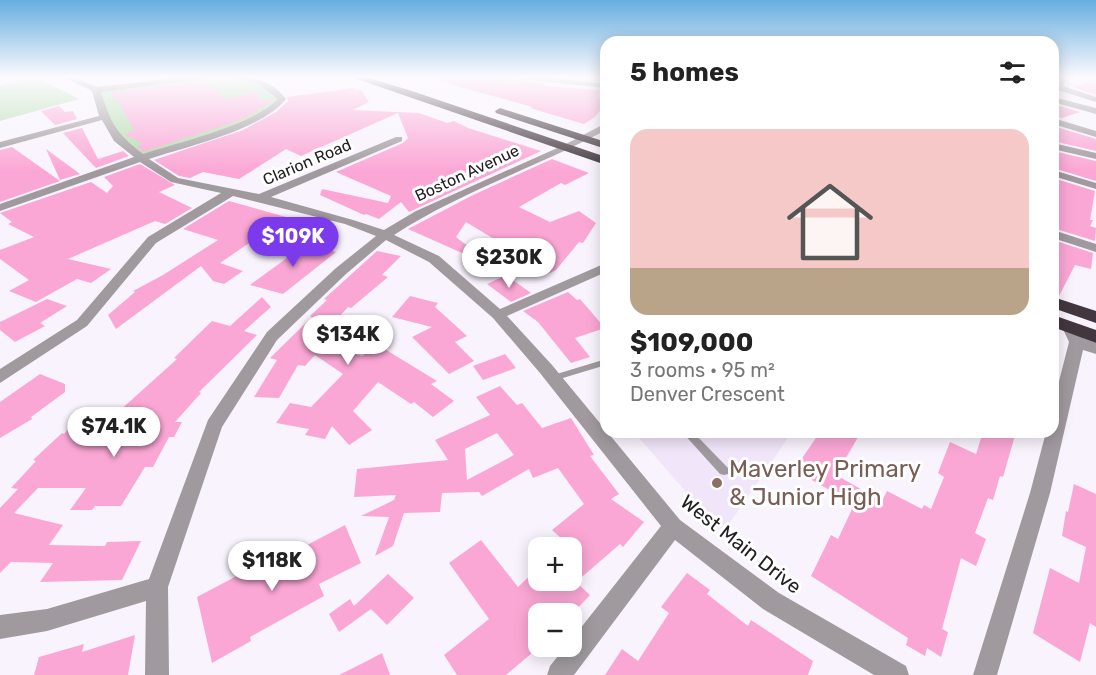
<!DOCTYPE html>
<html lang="en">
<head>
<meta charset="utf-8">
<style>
  :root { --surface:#fff; --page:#f6f6f6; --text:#222; --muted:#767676; --accent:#7c3aed }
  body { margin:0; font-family:Rubik,sans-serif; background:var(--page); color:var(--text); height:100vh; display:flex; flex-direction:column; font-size:22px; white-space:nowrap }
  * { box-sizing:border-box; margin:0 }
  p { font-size:20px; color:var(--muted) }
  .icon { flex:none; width:33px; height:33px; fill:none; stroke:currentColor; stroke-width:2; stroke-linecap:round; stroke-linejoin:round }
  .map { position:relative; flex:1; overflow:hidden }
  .sheet { position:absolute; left:600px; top:36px; width:459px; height:402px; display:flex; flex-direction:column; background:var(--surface); border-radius:18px; box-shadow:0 3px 15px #0003 }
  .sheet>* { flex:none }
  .fabs { position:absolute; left:528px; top:537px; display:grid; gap:12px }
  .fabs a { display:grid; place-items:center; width:54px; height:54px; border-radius:12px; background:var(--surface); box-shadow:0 3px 15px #0003; font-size:30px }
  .price { position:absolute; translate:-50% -51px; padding:0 14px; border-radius:21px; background:#fff; color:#222; font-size:20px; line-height:39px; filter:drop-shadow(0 2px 3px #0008) }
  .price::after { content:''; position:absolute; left:50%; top:36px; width:18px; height:14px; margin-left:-9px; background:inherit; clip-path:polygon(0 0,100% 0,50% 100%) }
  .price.active { background:var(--accent); color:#fff }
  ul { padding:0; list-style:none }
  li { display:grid; align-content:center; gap:12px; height:318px; padding:0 30px }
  li span { display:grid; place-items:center; height:186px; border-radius:18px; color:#555 }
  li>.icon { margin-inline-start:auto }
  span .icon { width:108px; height:108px; fill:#fffc; stroke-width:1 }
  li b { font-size:26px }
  h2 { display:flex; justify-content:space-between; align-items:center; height:72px; padding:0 30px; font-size:26px }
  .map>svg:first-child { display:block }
  .built { fill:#f1e5f9 }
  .green { fill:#b2ddab }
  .building { fill:#fba7d5; fill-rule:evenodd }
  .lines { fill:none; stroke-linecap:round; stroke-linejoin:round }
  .lane { fill:#a09a9e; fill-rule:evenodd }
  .street { fill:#a09a9e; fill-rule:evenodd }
  .highway { fill:#42373e; fill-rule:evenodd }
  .education-dot { fill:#8d6e63; stroke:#fff; stroke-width:2 }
  .labels { text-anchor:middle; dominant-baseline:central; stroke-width:6; stroke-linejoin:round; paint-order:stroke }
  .far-street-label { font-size:16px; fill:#232025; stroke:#fff }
  .street-label { font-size:20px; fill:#232025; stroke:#fff }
  .near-education-label { font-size:24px; fill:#785e54; stroke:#fff; text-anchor:start }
</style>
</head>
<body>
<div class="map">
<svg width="1096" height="675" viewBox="0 0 1096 675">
  <rect width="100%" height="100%" fill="#f9f3fd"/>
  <polygon class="built" points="634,432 792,432 729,524 718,529"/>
  <g class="green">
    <polygon points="35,77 79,99 0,121 0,86"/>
    <path d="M194,77C224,77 262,72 282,99L252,121L142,157L117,139L96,90Z"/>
  </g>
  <g class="building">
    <polygon points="438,77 514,77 520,81 547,84 542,86 600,90 599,97 606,97 606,103 595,117 584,124 530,108 533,107 438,81"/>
    <polygon points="1096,79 1096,95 1073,87"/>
    <polygon points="202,81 227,99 257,92 259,101 274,99 250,115 232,123 143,152 137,146 143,144 124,134 134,131 117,98 114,99 111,93"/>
    <polygon points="354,88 356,90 361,90 369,102 353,110 419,113 447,123 454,121 468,128 541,151 409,212 401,202 379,219 366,214 364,215 320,195 322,189 388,203 391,196 336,172 403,143 408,138 398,113 301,156 286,149 239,179 203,172 190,178 179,176 154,160 243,130 276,112 288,101 287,97"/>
    <polygon points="1053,104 1080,112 1062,118 1053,116"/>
    <polygon points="59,106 65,112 73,111 77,119 55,125 41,111"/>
    <polygon points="1053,126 1096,139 1096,151 1053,141"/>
    <polygon points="82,128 98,159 123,151 129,156 96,168 63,133"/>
    <polygon points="12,147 60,181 0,202 0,150"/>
    <polygon points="46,149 80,174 60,180"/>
    <polygon points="1053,151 1096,161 1096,181 1053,168"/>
    <polygon points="552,159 589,173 565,185 561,183 519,207 550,222 579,211 596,223 583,243 579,242 556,270 550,273 466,222 456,237 482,257 480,261 408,229 473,195"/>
    <polygon points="140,164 175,185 159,192 192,208 165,224 155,221 68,259 111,269 91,283 77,279 36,302 9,291 29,280 0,259 0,250 34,237 8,224 12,222 0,213 91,182 107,193 113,186 104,177"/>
    <polygon points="1053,178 1095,191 1090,220 1093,220 1090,226 1096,228 1095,241 1053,228"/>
    <polygon points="229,201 311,224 281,246 255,239 220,263 243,271 224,284 213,281 201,266 116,329 108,315 135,292 133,291 163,275 218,240 183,229"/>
    <polygon points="1053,240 1093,253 1091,269 1075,265 1059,296 1053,295"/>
    <polygon points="304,243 336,252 283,294 250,285 291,255 287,254"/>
    <polygon points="377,251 401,256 382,275 388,277 351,308 348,307 314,344 362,356 378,345 437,381 431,384 454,401 433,417 414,402 411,404 378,382 353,411 372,430 349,445 332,426 325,439 305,435 309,429 276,423 290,403 311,407 343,374 315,355 305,366 298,365 279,398 254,397 277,360 270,358 312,317 310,316 327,300 324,299"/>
    <polygon points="506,275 531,293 511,302 487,284"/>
    <polygon points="568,292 577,300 580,299 605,328 575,338 590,357 571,363 538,322 523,311"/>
    <polygon points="410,296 438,303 435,307 467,336 455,342 474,361 449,374 412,337 432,327 392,317"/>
    <polygon points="262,297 271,307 244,331 257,335 199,392 201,393 175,422 182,422 174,437 169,437 153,467 145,467 121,506 95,506 92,510 70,510 86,488 38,488 14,513 63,525 49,545 105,546 107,542 141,541 122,580 40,582 53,563 11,562 0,573 0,508 18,489 11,488 36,461 33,460 62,433 64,434 87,409 118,412 177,359 174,358 212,321 230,326"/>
    <polygon points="47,299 67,306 40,323 45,326 15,342 0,330 0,322"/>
    <polygon points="505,354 516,368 483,380 473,366"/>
    <polygon points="40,374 65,384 65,392 31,417 32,419 0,438 0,402"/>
    <path d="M500,386L517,405L522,403L542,428L571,418L594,455L590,456L619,494L611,499L644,522L623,547L620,544L576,582L590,595L572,614H538V648L506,675H457L444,655L489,619L449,563L481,540L518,587L538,568V580H572V548L552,530L584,504L558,468L533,478L529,469L482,496L479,492L442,493L440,512L404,513L393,546L375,556L389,517L361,516L394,500L396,495L354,497L357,469L448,460L435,440L490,415L476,397ZM497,433L514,455L467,480L465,449Z"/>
    <polygon points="820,432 861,432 836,475 882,501 887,491 922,509 924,505 931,509 944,477 938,473 950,442 976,454 983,432 1016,432 1003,477 1000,476 993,500 988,498 975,533 986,539 976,566 961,558 942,629 948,632 941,657 927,648 925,656 906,645 908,638 811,576 831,535 838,539 853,507 847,504 849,501 794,470"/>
    <polygon points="1074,484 1096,494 1096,627 1090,623 1080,662 1033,633 1050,568 1079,583 1086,547 1062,536 1066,511 1068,512"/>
    <polygon points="345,525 361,563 319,584 324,596 250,637 251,641 212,663 197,597 269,559 271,564"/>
    <polygon points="687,573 710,590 707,594 748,626 751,620 813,661 808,675 605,675 622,649 638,661 669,613 661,607"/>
    <polygon points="388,574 414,598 387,625 371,609 339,632 329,614 350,599 354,606"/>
    <polygon points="135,635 128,675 34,675 39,657 84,644 82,652"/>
    <polygon points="382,653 390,675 339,675 369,660"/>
  </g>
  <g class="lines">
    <g class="lane">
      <polygon points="606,359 606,365 553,381 550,380 549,378 550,376"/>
      <polygon points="682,432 693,432 728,468 729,471 728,474 724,475 720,474"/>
    </g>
    <g class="street">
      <path d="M63,77H73L97,87L184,77H207L203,79L101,92C111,124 116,133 143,154C179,142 252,126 278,99L259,84L232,77C254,77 272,80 286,99C262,130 187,146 149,159L178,178L259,194L396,137H402V141L271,197L353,220L384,230L416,211L564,145L606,123V130C537,167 460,192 394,235L439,256L500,309L606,263V272L507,316L552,365L680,520L779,593L906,666L909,675H874L763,609L675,540L574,675H547L550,666L566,646H572V639L661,526L540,373L493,318L429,262L386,240L346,274L277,340L222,427L168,587L169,675H145L146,601L47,631L0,639V615L47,609L149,579L208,420L267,332L336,268L376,236L345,224L233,196L156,243L87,326L0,383V369L77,320L148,237L221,193L171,182L140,162L0,211V204L134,157L114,141L102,120L0,148V142L99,116L92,91Z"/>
      <polygon points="516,77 542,77 606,84 606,88 520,79"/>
      <polygon points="1053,77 1061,77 1065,80 1063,86 1096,97 1096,102 1055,89 1058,82"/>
      <polygon points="1053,97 1096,108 1096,114 1053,102"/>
      <polygon points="1053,118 1096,131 1096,137 1053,124"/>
      <polygon points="1053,143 1096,153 1096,159 1053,149"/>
      <polygon points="1053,170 1096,183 1096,189 1053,176"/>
      <polygon points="1053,230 1096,244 1096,252 1053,238"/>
      <polygon points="1069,322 1074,324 1083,338 1096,343 1096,354 1083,350 1050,493 997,675 973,675 1030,493 1046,432 1053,432 1053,405 1069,342 1062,327"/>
    </g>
    <g class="highway">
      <polygon points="351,77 366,77 412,91 606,157 606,165"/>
      <polygon points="500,108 606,142 606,149 496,113 495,111"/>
      <polygon points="1053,297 1096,311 1096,323 1053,308"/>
      <polygon points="1053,315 1096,330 1096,343 1053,327"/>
    </g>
  </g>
  <linearGradient id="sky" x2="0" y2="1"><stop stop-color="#66aee0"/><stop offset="0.45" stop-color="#fcfafe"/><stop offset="1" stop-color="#fcfafe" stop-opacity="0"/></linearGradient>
  <rect width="1096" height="171" fill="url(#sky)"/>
  <circle class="education-dot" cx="717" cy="483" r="6"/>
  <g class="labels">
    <g class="far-street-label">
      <text transform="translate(307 162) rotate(-23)">Clarion Road</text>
      <text transform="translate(467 173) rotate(-25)">Boston Avenue</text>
    </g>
    <g class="street-label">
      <text transform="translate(741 544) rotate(38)">West Main Drive</text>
    </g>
    <g class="near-education-label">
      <text x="729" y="469">Maverley Primary<tspan x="729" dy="28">&amp; Junior High</tspan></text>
    </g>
  </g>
</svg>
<div class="fabs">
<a>+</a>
<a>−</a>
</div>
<b class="price active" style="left:293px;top:268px">$109K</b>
<b class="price" style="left:509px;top:289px">$230K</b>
<b class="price" style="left:348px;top:366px">$134K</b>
<b class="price" style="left:114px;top:458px">$74.1K</b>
<b class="price" style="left:272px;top:592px">$118K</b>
<section class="sheet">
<h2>5 homes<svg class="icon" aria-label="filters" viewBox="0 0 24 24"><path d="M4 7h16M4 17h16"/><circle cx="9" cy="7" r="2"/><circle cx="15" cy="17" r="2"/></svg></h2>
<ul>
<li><span style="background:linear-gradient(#f6c9c9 75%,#b9a48a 0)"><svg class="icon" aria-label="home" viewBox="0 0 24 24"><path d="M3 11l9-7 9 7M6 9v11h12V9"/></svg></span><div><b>$109,000</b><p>3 rooms · 95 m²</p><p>Denver Crescent</p></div></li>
</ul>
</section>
</div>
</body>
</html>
